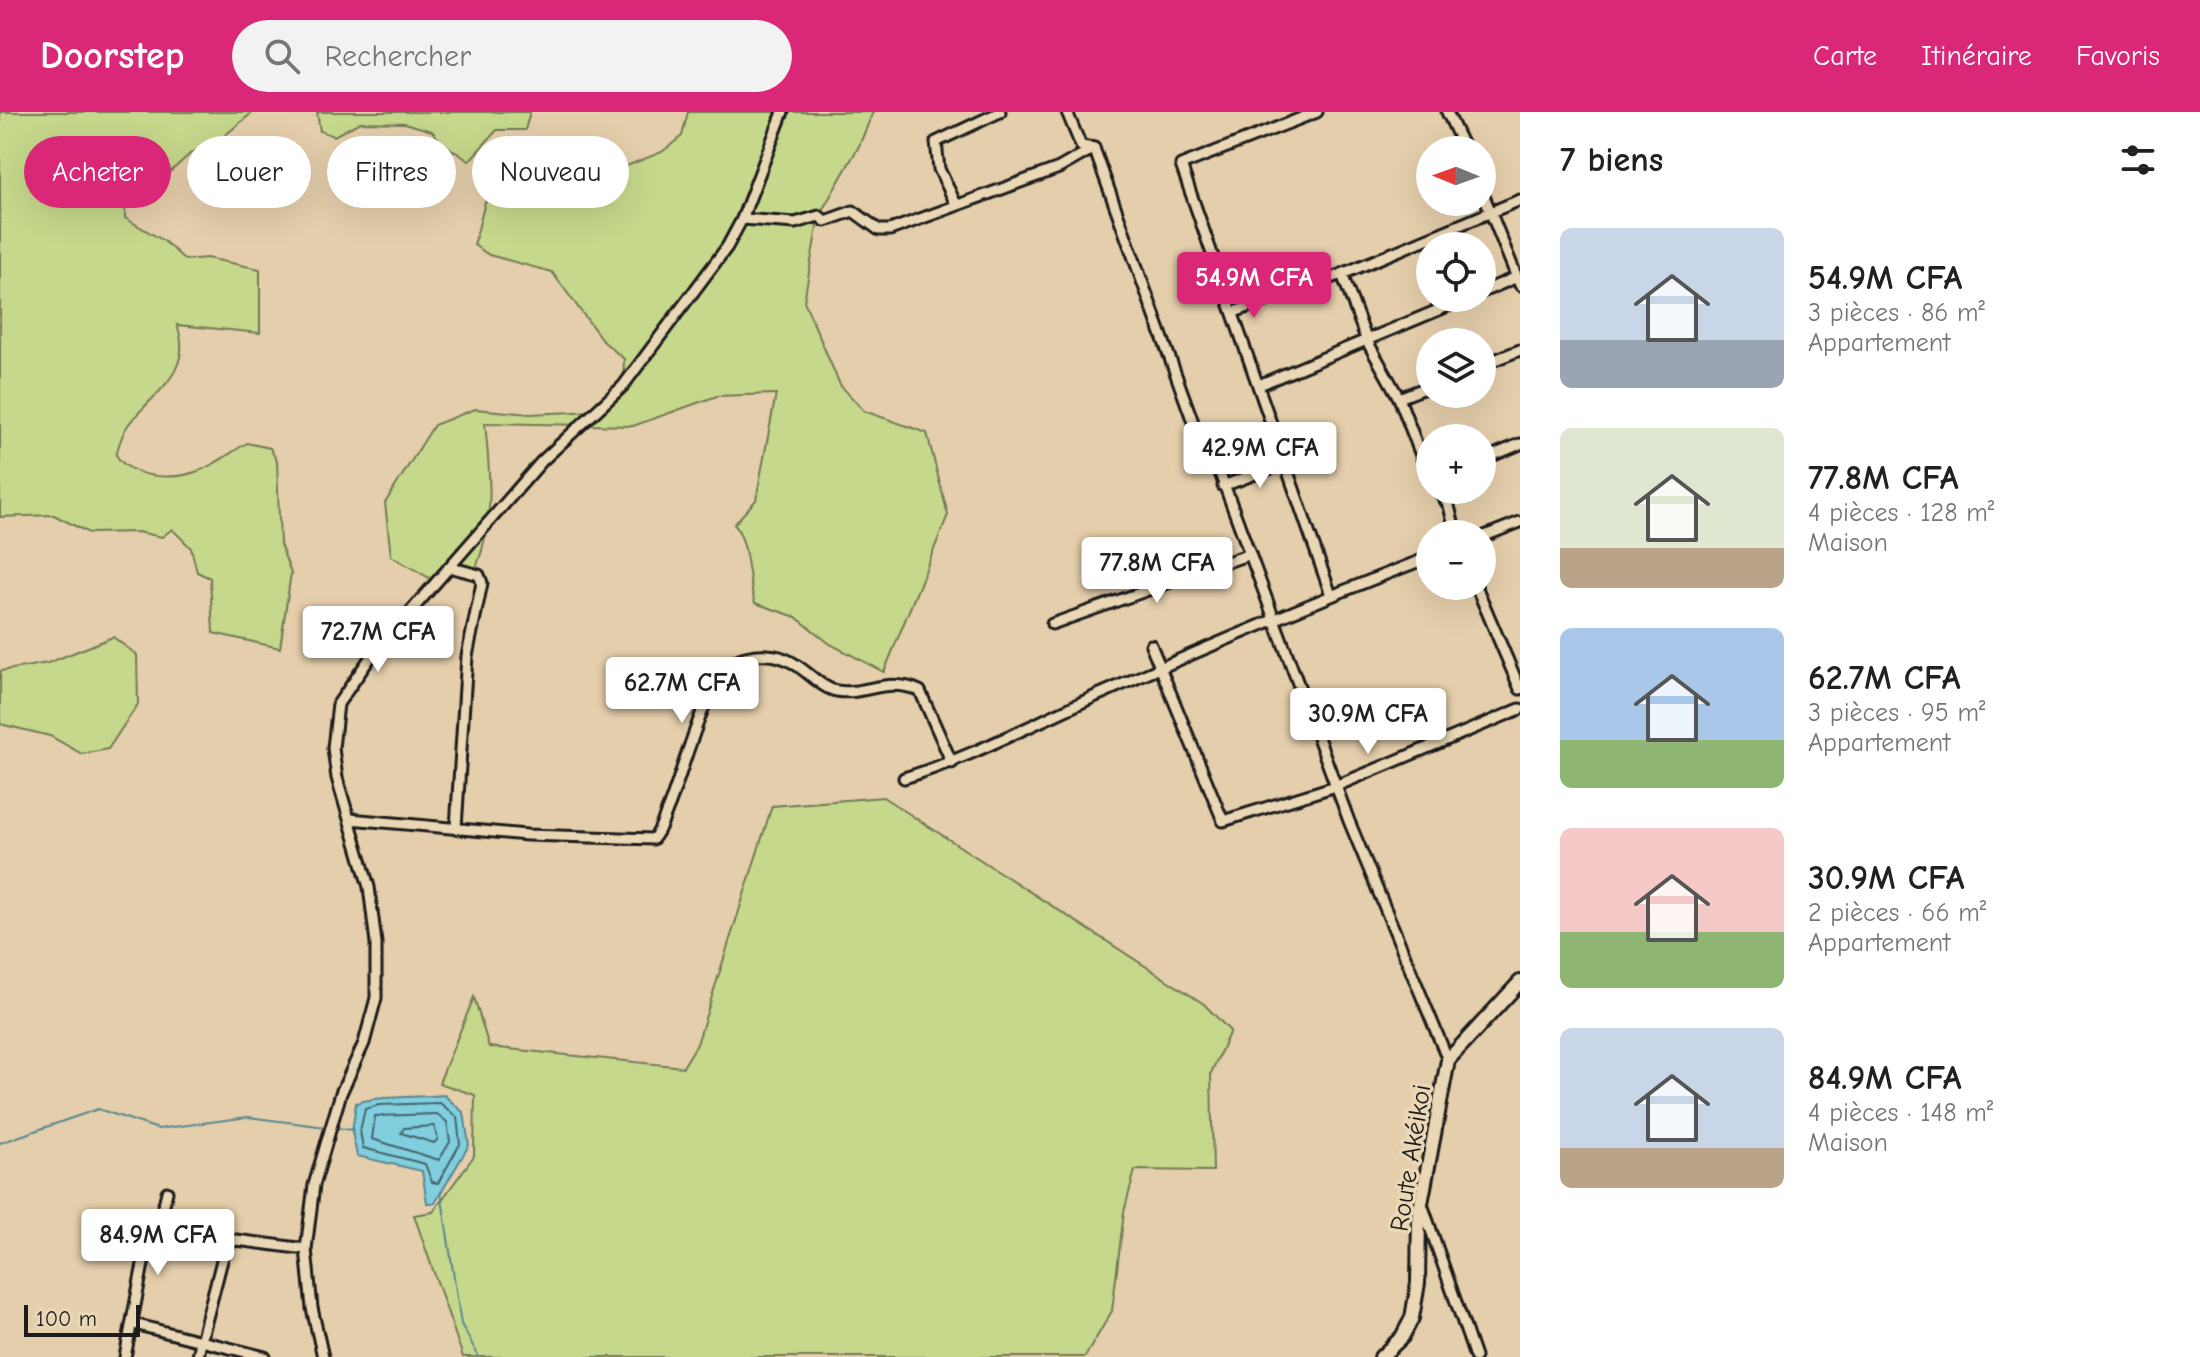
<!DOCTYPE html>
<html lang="fr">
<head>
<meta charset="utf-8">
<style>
  :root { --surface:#fff; --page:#f2f2f2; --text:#202124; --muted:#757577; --accent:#db2777 }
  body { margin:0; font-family:"Comic Neue",sans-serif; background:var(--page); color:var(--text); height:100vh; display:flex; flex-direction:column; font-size:30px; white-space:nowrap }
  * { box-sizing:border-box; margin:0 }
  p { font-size:26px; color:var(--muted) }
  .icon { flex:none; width:44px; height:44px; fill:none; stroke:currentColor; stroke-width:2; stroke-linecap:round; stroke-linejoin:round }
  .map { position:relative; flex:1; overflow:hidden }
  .drawer { display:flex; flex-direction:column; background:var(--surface); width:680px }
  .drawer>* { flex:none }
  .guide { position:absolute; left:24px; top:24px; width:760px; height:72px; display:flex; gap:16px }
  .needle { width:52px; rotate:271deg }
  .buttons { position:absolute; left:1416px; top:24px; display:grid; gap:16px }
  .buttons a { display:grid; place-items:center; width:80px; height:80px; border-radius:50%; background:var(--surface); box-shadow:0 8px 32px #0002; font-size:40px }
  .scale { position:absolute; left:24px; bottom:20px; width:116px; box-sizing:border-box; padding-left:8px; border:4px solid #1c1c1c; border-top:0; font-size:22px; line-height:28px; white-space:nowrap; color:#1c1c1c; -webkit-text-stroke:6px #ead7b5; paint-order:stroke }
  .price { position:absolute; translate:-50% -68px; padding:0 18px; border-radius:8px; background:#fff; color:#222; font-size:26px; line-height:52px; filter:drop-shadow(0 2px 4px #0008) }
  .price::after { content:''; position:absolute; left:50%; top:48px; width:24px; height:18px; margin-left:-12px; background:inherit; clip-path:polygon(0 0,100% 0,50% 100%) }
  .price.active { background:var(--accent); color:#fff }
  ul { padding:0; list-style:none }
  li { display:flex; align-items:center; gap:24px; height:200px; padding:0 40px }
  li span { display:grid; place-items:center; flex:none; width:224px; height:160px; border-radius:12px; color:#555 }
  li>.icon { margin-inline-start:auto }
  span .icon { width:96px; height:96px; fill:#fffc; stroke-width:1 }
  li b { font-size:34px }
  h2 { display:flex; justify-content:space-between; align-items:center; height:96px; padding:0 40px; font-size:34px }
  .chip { padding:0 28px; border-radius:36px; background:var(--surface); box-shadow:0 8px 32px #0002; font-size:28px; line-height:72px }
  .chip.active { background:var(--accent); color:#fff }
  header { display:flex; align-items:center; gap:48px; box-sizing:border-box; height:112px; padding:0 40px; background:var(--accent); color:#fff }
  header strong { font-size:38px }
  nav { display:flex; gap:44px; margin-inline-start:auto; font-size:28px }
  .search { width:560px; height:72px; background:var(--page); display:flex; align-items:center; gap:20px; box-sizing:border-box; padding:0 28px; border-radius:44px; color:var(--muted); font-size:30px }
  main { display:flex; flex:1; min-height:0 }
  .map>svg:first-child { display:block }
  .green { fill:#c6d88c; stroke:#717a54; stroke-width:2 }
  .water { fill:#80cede; stroke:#588790; stroke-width:2 }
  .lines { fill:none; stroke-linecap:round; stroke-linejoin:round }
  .shore { stroke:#44636a; stroke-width:2 }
  .stream { stroke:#588790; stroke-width:2 }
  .street-casing { stroke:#1c1c1c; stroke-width:15 }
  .secondary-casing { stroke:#1c1c1c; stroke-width:18 }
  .street { stroke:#ead7b5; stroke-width:9 }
  .secondary { stroke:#ead7b5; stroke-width:12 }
  .labels { text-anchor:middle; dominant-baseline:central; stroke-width:7; stroke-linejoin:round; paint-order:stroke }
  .street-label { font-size:26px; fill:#1c1c1c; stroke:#ead7b5 }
</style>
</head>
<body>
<header>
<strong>Doorstep</strong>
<div class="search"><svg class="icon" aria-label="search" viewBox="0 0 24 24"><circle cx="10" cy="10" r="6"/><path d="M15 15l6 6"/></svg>Rechercher</div>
<nav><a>Carte</a><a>Itinéraire</a><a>Favoris</a></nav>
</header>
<main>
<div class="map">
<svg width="1520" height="1245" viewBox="0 0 1520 1245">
  <rect width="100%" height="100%" fill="#e5ceab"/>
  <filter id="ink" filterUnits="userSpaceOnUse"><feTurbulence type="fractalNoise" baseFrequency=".0125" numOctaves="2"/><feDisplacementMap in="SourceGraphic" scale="16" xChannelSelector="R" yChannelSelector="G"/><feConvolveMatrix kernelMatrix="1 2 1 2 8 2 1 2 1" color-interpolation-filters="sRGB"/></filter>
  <g filter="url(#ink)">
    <g class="green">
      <path d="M0,0H253L217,30L191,41L159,70L126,82L125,106L164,129L185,148L207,146L260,157V221L177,213C195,260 152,282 128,313C122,321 119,333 116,343C132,368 177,369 203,357C218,351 233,339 247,331L270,336L277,349L280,432L291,461L280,536L213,521L210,466L197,460L191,436L172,417L162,425L137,420L89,421L54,403L0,405Z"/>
      <polygon points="317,0 530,0 525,18 497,18 469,49 441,30 432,19 405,11 360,10 334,24 320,19"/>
      <path d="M688,0H873L859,34L819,104L804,189L840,273L864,299L927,321L948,403L884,560L830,532L796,505L755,491C747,466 749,430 734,412L756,388L776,282L717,284L633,314L485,311C490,361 495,409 476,456L431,467L391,444L385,391L434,313L475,297L530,302L596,299L623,274L624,247L603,229L552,160L489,143L474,133L485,90L558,66L614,59L662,40L682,24Z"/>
      <polygon points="113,525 137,543 138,592 108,637 82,642 50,624 0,612 0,559 48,551"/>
      <polygon points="883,685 1204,892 1230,919 1211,961 1213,1059 1135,1058 1124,1100 1112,1199 1085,1245 463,1245 414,1103 433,1100 474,1044 475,983 439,971 474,885 489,935 683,955 697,932 772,694"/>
    </g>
    <path class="water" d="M444,983L464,1001L469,1033L435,1091H427L422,1059L357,1044L352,1020L356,991C385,983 414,986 444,983Z"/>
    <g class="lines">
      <g class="shore">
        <polygon points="440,991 457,1005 460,1032 438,1071 432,1070 425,1052 363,1036 360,1019 365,997 379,993"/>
        <polygon points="437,1002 447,1010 450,1030 439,1048 372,1027 375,1004"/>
        <polygon points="434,1014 438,1027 434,1031 401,1021 404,1016"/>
      </g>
      <g class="stream">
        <polyline points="336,1016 353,1018"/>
        <polyline points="0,1031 98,997 158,1017 248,1005 326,1015"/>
        <polyline points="441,1080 461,1212 479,1245"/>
      </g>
      <defs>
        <g id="street">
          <polyline points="1067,0 1081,34 1094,36 1193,310 1206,342 1215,349 1221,364 1349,709 1448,948"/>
          <polyline points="1317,0 1181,53 1331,483"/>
          <polyline points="1447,0 1465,38"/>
          <polyline points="1482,79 1520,173"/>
          <polyline points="956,92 939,57 936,30 1000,0"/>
          <polyline points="742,107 795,111 819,104 825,109 853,99 879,118 890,118 1059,56 1094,36"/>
          <polyline points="1342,162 1367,229 1399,286 1430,367"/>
          <polyline points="1482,180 1517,165"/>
          <polyline points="1234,200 1342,162 1520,88"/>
          <polyline points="1482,253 1520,238"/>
          <polyline points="1259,273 1467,186"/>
          <polyline points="1399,286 1430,274"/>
          <polyline points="1482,348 1520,332"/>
          <polyline points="1223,374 1285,351"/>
          <polyline points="1438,378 1449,394 1456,422"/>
          <polyline points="1482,425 1520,410"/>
          <polyline points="449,455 479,463 482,471 467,544 456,716"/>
          <polyline points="1476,474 1520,577"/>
          <polyline points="1052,512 1250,442"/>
          <polyline points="1151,533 1223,709 1336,674 1520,597"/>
          <path d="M904,666C973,645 1038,609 1105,580C1212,533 1320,487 1430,445"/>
          <path d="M350,707L527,723L653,727C661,719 664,705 669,694C682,661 705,575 727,554C737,545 755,542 768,543C799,544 816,576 837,579C865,584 886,564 920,579L952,651"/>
          <polyline points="1422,1092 1475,1245"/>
          <polyline points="134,1212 201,1229 198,1245"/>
          <polyline points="125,1245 144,1147 157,1121 167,1080"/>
          <polyline points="265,1245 201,1229 226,1133 236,1128 306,1137"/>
          <polyline points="323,1245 312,1196 306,1137 314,1073 341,981 364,931 376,886 376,831 369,775 337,666 333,636 338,592 370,546 542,349 623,274 727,135 742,107 783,0"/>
        </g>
        <polyline id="secondary" points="1381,1245 1402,1225 1412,1206 1418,1171 1419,1102 1448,948 1520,870"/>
      </defs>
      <use href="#street" class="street-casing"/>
      <use href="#secondary" class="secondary-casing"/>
      <use href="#street" class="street"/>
      <use href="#secondary" class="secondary"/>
    </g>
  </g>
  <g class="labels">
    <g class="street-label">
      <text transform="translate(1411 1046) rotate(-81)">Route Akéikoi</text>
    </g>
  </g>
</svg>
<div class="buttons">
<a><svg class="needle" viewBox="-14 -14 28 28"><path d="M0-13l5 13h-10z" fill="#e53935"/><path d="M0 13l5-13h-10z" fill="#757577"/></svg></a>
<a><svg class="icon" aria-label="locate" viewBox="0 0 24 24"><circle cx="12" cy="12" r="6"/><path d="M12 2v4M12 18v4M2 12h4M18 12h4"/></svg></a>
<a><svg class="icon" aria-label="layers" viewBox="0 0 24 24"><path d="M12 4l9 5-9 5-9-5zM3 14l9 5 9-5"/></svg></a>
<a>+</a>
<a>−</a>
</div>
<div class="scale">100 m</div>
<b class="price active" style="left:1254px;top:208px">54.9M CFA</b>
<b class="price" style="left:1260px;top:378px">42.9M CFA</b>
<b class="price" style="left:1157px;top:493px">77.8M CFA</b>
<b class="price" style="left:378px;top:562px">72.7M CFA</b>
<b class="price" style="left:682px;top:613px">62.7M CFA</b>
<b class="price" style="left:1368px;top:644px">30.9M CFA</b>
<b class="price" style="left:158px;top:1165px">84.9M CFA</b>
<div class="guide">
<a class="chip active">Acheter</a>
<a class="chip">Louer</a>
<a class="chip">Filtres</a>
<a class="chip">Nouveau</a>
</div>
</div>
<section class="drawer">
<h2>7 biens<svg class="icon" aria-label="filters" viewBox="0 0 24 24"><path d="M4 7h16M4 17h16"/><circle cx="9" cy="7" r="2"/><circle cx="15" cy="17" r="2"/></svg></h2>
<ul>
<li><span style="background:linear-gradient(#c9d6e8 70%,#9aa5b1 0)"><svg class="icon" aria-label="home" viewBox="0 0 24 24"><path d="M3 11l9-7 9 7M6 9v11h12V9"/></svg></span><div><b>54.9M CFA</b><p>3 pièces · 86 m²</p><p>Appartement</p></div></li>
<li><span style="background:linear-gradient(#dfe7d0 75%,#b9a48a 0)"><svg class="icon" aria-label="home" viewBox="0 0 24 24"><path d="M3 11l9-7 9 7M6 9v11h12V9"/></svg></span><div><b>77.8M CFA</b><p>4 pièces · 128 m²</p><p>Maison</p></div></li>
<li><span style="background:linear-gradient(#a9c7e8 70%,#8fb573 0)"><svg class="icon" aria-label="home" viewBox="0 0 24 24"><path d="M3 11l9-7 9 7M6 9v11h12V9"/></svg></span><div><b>62.7M CFA</b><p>3 pièces · 95 m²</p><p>Appartement</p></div></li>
<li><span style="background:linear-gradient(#f6c9c9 65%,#8fb573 0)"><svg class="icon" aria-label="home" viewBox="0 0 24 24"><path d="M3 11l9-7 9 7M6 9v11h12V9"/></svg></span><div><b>30.9M CFA</b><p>2 pièces · 66 m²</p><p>Appartement</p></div></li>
<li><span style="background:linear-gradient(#c9d6e8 75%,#b9a48a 0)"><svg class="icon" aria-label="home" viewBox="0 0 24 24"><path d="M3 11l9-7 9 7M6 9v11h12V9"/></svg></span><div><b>84.9M CFA</b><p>4 pièces · 148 m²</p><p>Maison</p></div></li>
</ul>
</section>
</main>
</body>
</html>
